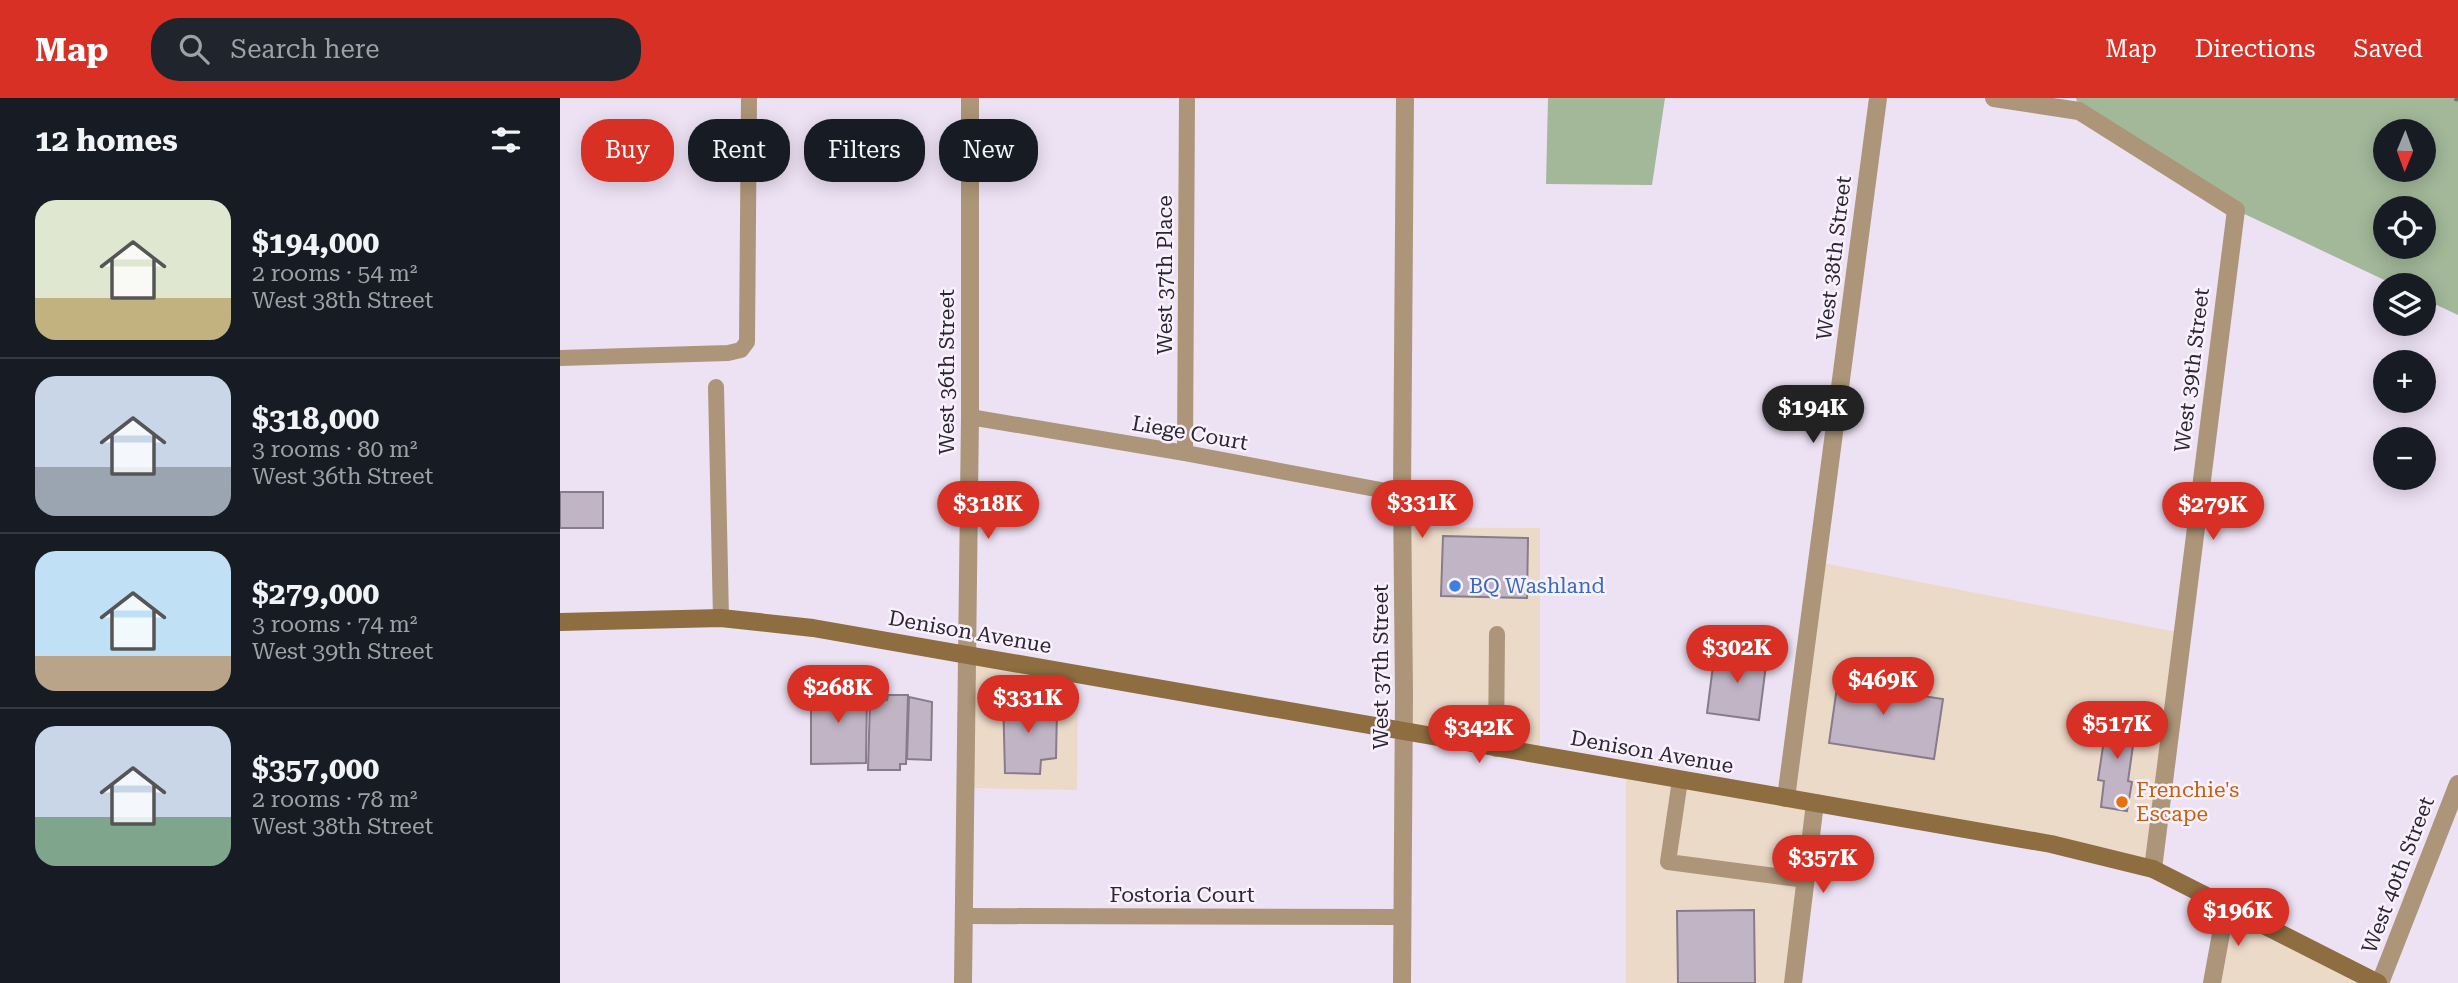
<!DOCTYPE html>
<html lang="en">
<head>
<meta charset="utf-8">
<style>
  :root { --surface:#171b24; --page:#20242c; --text:#f1f3f6; --muted:#9ea1a6; --line:#363941; --accent:#d93025 }
  body { margin:0; font-family:"Roboto Serif",serif; background:var(--page); color:var(--text); height:100vh; display:flex; flex-direction:column; font-size:26px; white-space:nowrap }
  * { box-sizing:border-box; margin:0 }
  p { font-size:23px; color:var(--muted) }
  .icon { flex:none; width:38px; height:38px; fill:none; stroke:currentColor; stroke-width:2; stroke-linecap:round; stroke-linejoin:round }
  .map { position:relative; flex:1; overflow:hidden }
  .drawer { display:flex; flex-direction:column; background:var(--surface); width:560px }
  .drawer>* { flex:none }
  .banner { position:absolute; left:21px; top:21px; width:665px; height:63px; display:flex; gap:14px }
  .needle { width:46px; rotate:181deg }
  .fabs { position:absolute; left:1813px; top:21px; display:grid; gap:14px }
  .fabs a { display:grid; place-items:center; width:63px; height:63px; border-radius:50%; background:var(--surface); box-shadow:0 4px 18px #0003; font-size:35px }
  .price { position:absolute; translate:-50% -60px; padding:0 16px; border-radius:24px; background:var(--accent); color:#fff; font-size:23px; line-height:46px; filter:drop-shadow(0 2px 4px #0008) }
  .price::after { content:''; position:absolute; left:50%; top:42px; width:21px; height:16px; margin-left:-10px; background:inherit; clip-path:polygon(0 0,100% 0,50% 100%) }
  .price.on { background:#222; color:#fff }
  ul { padding:0; list-style:none }
  li { display:flex; align-items:center; gap:21px; height:175px; padding:0 35px }
  li+li { border-top:2px solid var(--line) }
  li span { display:grid; place-items:center; flex:none; width:196px; height:140px; border-radius:21px; color:#555 }
  li>.icon { margin-inline-start:auto }
  span .icon { width:84px; height:84px; fill:#fffc; stroke-width:1 }
  li b { font-size:30px }
  h2 { display:flex; justify-content:space-between; align-items:center; height:84px; padding:0 35px; font-size:30px }
  .pill { padding:0 24px; border-radius:28px; background:var(--surface); box-shadow:0 4px 18px #0003; font-size:24px; line-height:63px }
  .pill.on { background:var(--accent); color:#fff }
  header { display:flex; align-items:center; gap:42px; box-sizing:border-box; height:98px; padding:0 35px; background:var(--accent); color:#fff }
  header strong { font-size:33px }
  nav { display:flex; gap:38px; margin-inline-start:auto; font-size:24px }
  .search { width:490px; height:63px; background:var(--page); display:flex; align-items:center; gap:18px; box-sizing:border-box; padding:0 24px; border-radius:28px; color:var(--muted); font-size:26px }
  main { display:flex; flex:1; min-height:0 }
  .map>svg:first-child { display:block }
  .commercial { fill:#ecdac9 }
  .forest { fill:#a2b899; fill-rule:evenodd }
  .building { fill:#c1b4c4; stroke:#887c8b; stroke-width:2 }
  .lines { fill:none; stroke-linecap:round; stroke-linejoin:round }
  .lane { stroke:#ac9578; stroke-width:16 }
  .street { stroke:#ac9578; stroke-width:18 }
  .secondary { stroke:#8e6d40; stroke-width:18 }
  .rail { stroke:#756e79; stroke-width:5; stroke-dasharray:9 9; stroke-linecap:butt }
  .shop-dot { fill:#3f7fe0; stroke:#f9f1ff; stroke-width:2.5 }
  .food-dot { fill:#e8710a; stroke:#f9f1ff; stroke-width:2.5 }
  .labels { text-anchor:middle; dominant-baseline:central; stroke-width:5; stroke-linejoin:round; paint-order:stroke }
  .street-label { font-size:21px; fill:#2b272e; stroke:#f9f1ff }
  .shop-label { font-size:21px; fill:#366cbe; stroke:#f9f1ff; text-anchor:start }
  .food-label { font-size:21px; fill:#c56008; stroke:#f9f1ff; text-anchor:start }
</style>
</head>
<body>
<header>
<strong>Map</strong>
<div class="search"><svg class="icon" aria-label="search" viewBox="0 0 24 24"><circle cx="10" cy="10" r="6"/><path d="M15 15l6 6"/></svg>Search here</div>
<nav><a>Map</a><a>Directions</a><a>Saved</a></nav>
</header>
<main>
<section class="drawer">
<h2>12 homes<svg class="icon" aria-label="filters" viewBox="0 0 24 24"><path d="M4 7h16M4 17h16"/><circle cx="9" cy="7" r="2"/><circle cx="15" cy="17" r="2"/></svg></h2>
<ul>
<li><span style="background:linear-gradient(#dfe7d0 70%,#c2b280 0)"><svg class="icon" aria-label="home" viewBox="0 0 24 24"><path d="M3 11l9-7 9 7M6 9v11h12V9"/></svg></span><div><b>$194,000</b><p>2 rooms · 54 m²</p><p>West 38th Street</p></div></li>
<li><span style="background:linear-gradient(#c9d6e8 65%,#9aa5b1 0)"><svg class="icon" aria-label="home" viewBox="0 0 24 24"><path d="M3 11l9-7 9 7M6 9v11h12V9"/></svg></span><div><b>$318,000</b><p>3 rooms · 80 m²</p><p>West 36th Street</p></div></li>
<li><span style="background:linear-gradient(#bfe0f5 75%,#b9a48a 0)"><svg class="icon" aria-label="home" viewBox="0 0 24 24"><path d="M3 11l9-7 9 7M6 9v11h12V9"/></svg></span><div><b>$279,000</b><p>3 rooms · 74 m²</p><p>West 39th Street</p></div></li>
<li><span style="background:linear-gradient(#c9d6e8 65%,#7fa58c 0)"><svg class="icon" aria-label="home" viewBox="0 0 24 24"><path d="M3 11l9-7 9 7M6 9v11h12V9"/></svg></span><div><b>$357,000</b><p>2 rooms · 78 m²</p><p>West 38th Street</p></div></li>
</ul>
</section>
<div class="map">
<svg width="1898" height="885" viewBox="0 0 1898 885">
  <rect width="100%" height="100%" fill="#ede2f4"/>
  <g class="commercial">
    <polygon points="842,429 980,430 980,658 844,634"/>
    <polygon points="1258,464 1622,535 1593,771 1255,705 1233,885 1066,885 1066,673 1226,700"/>
    <polygon points="408,556 518,576 517,692 405,690"/>
    <polygon points="1666,808 1818,885 1652,885"/>
  </g>
  <g class="forest">
    <polygon points="988,0 1105,0 1092,87 986,86"/>
    <path d="M1516,0H1898V217L1864,201V187H1835L1676,112L1519,13ZM1825,33H1864V72H1825ZM1825,110H1864V149H1825Z"/>
  </g>
  <g class="building">
    <rect x="0" y="394" width="43" height="36"/>
    <polygon points="883,438 968,440 967,500 881,498"/>
    <polygon points="1155,552 1207,559 1199,622 1147,615"/>
    <polygon points="1280,568 1318,573 1315,591 1383,601 1374,661 1269,645"/>
    <polygon points="251,584 307,594 306,665 251,666"/>
    <polygon points="328,597 348,597 346,666 340,666 340,672 308,672 310,603 327,602"/>
    <polygon points="443,598 497,609 496,660 481,662 480,676 445,675"/>
    <polygon points="349,599 372,604 371,662 347,661"/>
    <polygon points="1548,615 1577,619 1568,683 1572,684 1567,713 1541,709 1544,683 1538,682"/>
    <polygon points="1194,812 1195,885 1118,885 1117,813"/>
  </g>
  <g class="lines">
    <g class="lane">
      <polyline points="0,260 168,255 181,252 187,244 189,0"/>
      <polyline points="156,289 161,520"/>
      <polyline points="410,319 625,355 842,396"/>
      <polyline points="625,355 627,0"/>
      <polyline points="936,651 937,536"/>
      <polyline points="1120,682 1108,764 1246,782"/>
      <polyline points="403,818 841,819"/>
    </g>
    <g class="street">
      <polyline points="1434,0 1519,13 1676,112 1593,771"/>
      <polyline points="1226,700 1318,0"/>
      <polyline points="403,885 410,319 410,0"/>
      <polyline points="842,885 844,597 842,396 845,0"/>
      <polyline points="1233,885 1255,705"/>
      <polyline points="1652,885 1666,808"/>
      <polyline points="1820,885 1898,686"/>
    </g>
    <polyline class="secondary" points="0,524 161,520 253,530 1491,746 1593,771 1818,885"/>
    <polyline class="rail" points="1895,0 1898,2"/>
  </g>
  <circle class="shop-dot" cx="895" cy="488" r="7"/>
  <circle class="food-dot" cx="1562" cy="704" r="7"/>
  <g class="labels">
    <g class="street-label">
      <text transform="translate(1274 160) rotate(-83)">West 38th Street</text>
      <text transform="translate(605 177) rotate(-90)">West 37th Place</text>
      <text transform="translate(1632 272) rotate(-83)">West 39th Street</text>
      <text transform="translate(387 274) rotate(-90)">West 36th Street</text>
      <text transform="translate(630 335) rotate(10)">Liege Court</text>
      <text transform="translate(410 534) rotate(10)">Denison Avenue</text>
      <text transform="translate(821 569) rotate(-90)">West 37th Street</text>
      <text transform="translate(1092 654) rotate(10)">Denison Avenue</text>
      <text transform="translate(1838 777) rotate(-69)">West 40th Street</text>
      <text x="622" y="797">Fostoria Court</text>
    </g>
    <g class="shop-label">
      <text x="909" y="488">BQ Washland</text>
    </g>
    <g class="food-label">
      <text x="1576" y="692">Frenchie's<tspan x="1576" dy="24">Escape</tspan></text>
    </g>
  </g>
</svg>
<div class="fabs">
<a><svg class="needle" viewBox="-14 -14 28 28"><path d="M0-13l5 13h-10z" fill="#e53935"/><path d="M0 13l5-13h-10z" fill="#9ea1a6"/></svg></a>
<a><svg class="icon" aria-label="locate" viewBox="0 0 24 24"><circle cx="12" cy="12" r="6"/><path d="M12 2v4M12 18v4M2 12h4M18 12h4"/></svg></a>
<a><svg class="icon" aria-label="layers" viewBox="0 0 24 24"><path d="M12 4l9 5-9 5-9-5zM3 14l9 5 9-5"/></svg></a>
<a>+</a>
<a>−</a>
</div>
<b class="price on" style="left:1253px;top:347px">$194K</b>
<b class="price" style="left:862px;top:442px">$331K</b>
<b class="price" style="left:428px;top:443px">$318K</b>
<b class="price" style="left:1653px;top:444px">$279K</b>
<b class="price" style="left:1177px;top:587px">$302K</b>
<b class="price" style="left:1323px;top:619px">$469K</b>
<b class="price" style="left:278px;top:627px">$268K</b>
<b class="price" style="left:468px;top:637px">$331K</b>
<b class="price" style="left:1557px;top:663px">$517K</b>
<b class="price" style="left:919px;top:667px">$342K</b>
<b class="price" style="left:1263px;top:797px">$357K</b>
<b class="price" style="left:1678px;top:850px">$196K</b>
<div class="banner">
<a class="pill on">Buy</a>
<a class="pill">Rent</a>
<a class="pill">Filters</a>
<a class="pill">New</a>
</div>
</div>
</main>
</body>
</html>
